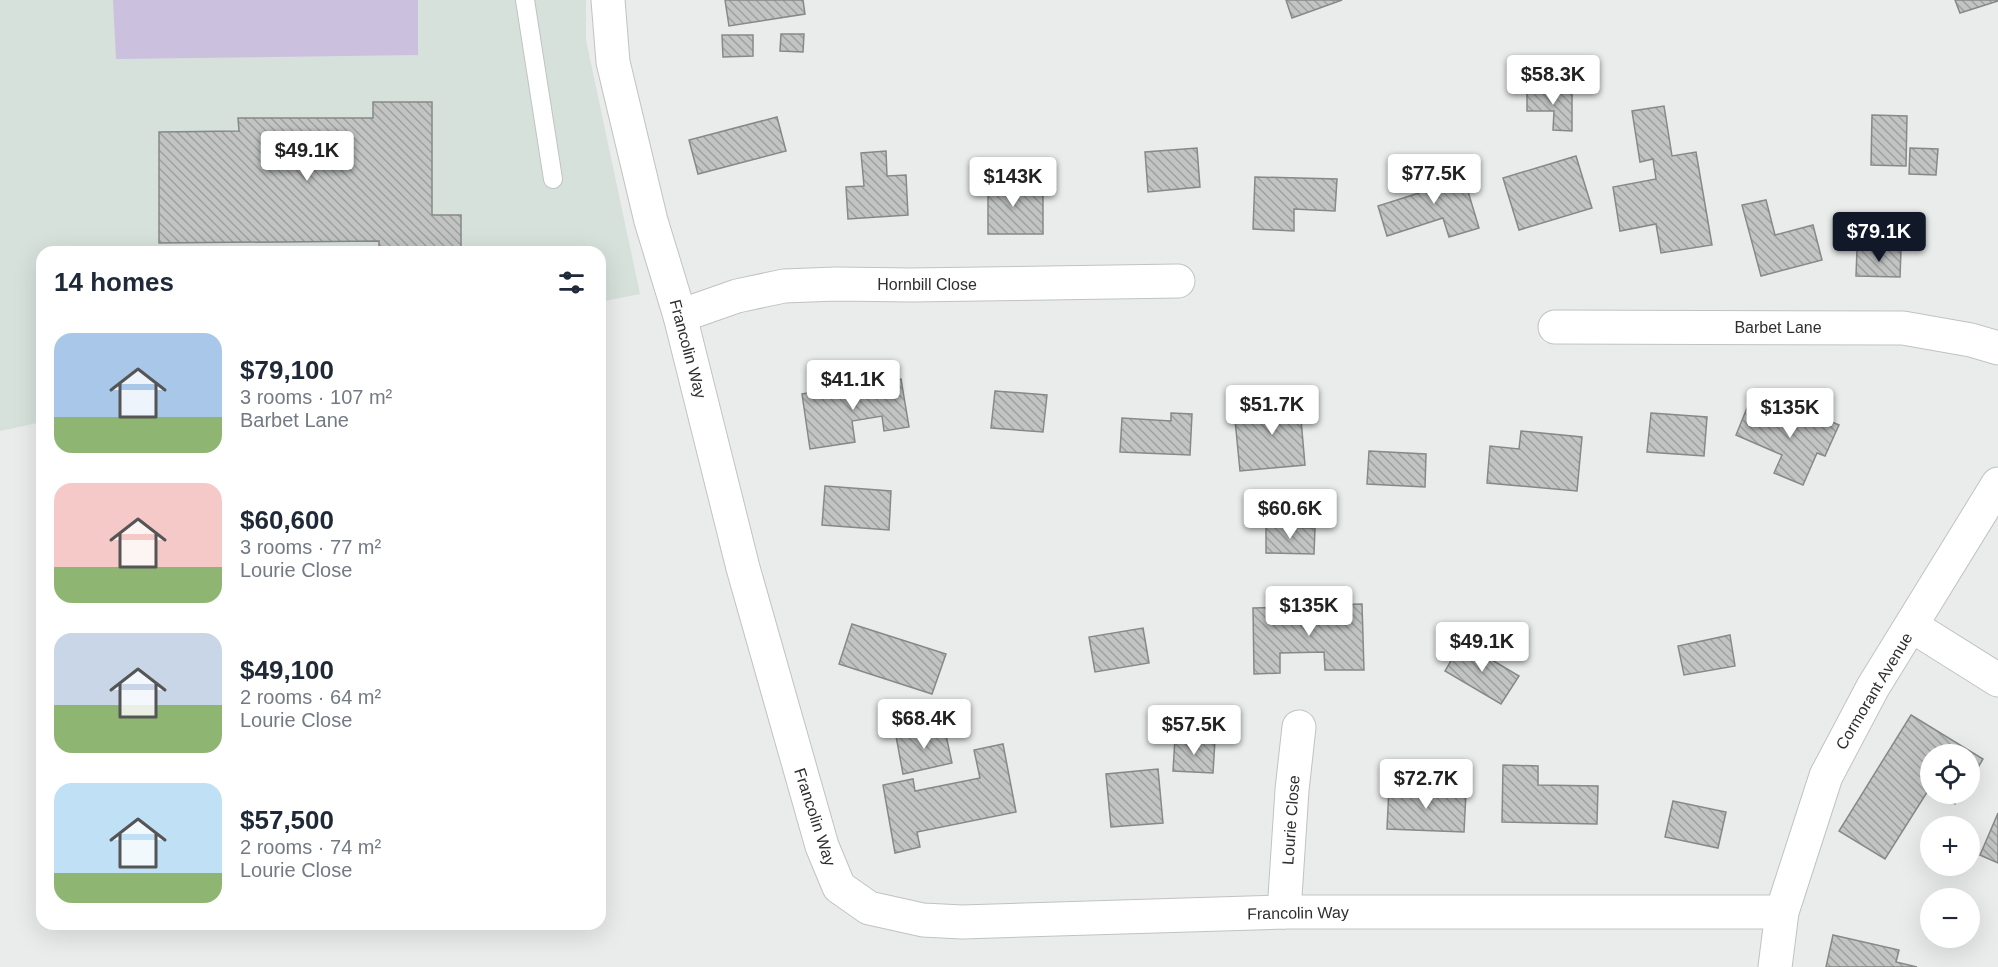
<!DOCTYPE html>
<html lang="en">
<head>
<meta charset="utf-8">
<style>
  :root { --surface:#fff; --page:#f2f2f3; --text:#1f2937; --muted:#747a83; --accent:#111827 }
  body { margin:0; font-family:Arial,sans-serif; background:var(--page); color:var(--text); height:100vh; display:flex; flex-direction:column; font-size:22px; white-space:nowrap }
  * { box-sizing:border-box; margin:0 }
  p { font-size:20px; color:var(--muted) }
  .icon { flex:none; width:33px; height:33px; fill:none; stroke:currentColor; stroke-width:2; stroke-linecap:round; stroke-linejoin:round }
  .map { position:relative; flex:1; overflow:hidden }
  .sheet { position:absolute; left:36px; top:246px; width:570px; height:684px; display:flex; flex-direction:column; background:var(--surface); border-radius:18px; box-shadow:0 6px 24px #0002 }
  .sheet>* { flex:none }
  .buttons { position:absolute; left:1920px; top:744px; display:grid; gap:12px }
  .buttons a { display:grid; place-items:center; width:60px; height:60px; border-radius:50%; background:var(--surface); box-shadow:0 6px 24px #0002; font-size:30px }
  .price { position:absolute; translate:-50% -51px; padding:0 14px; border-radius:6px; background:#fff; color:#222; font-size:20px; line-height:39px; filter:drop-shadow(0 2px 3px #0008) }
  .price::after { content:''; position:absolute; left:50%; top:36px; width:18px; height:14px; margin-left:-9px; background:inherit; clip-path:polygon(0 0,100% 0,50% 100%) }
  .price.active { background:var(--accent); color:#fff }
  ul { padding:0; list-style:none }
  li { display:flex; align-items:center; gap:18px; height:150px; padding:0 18px }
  li span { display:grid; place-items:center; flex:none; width:168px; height:120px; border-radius:18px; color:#555 }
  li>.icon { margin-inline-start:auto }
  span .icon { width:72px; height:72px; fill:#fffc; stroke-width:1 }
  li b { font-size:26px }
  h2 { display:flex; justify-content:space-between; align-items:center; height:72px; padding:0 18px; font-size:26px }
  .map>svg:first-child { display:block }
  .built { fill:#d6e1db }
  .pitch { fill:#ccc0df }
  .building { fill:url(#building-back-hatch); stroke:#868987; stroke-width:1.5 }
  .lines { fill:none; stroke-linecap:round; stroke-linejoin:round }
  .service-casing { stroke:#c0c3c1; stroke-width:20 }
  .minor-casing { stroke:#c0c3c1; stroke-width:35 }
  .service { stroke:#fff; stroke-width:18 }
  .minor { stroke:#fff; stroke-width:33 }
  .labels { text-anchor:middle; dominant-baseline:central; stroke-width:6; stroke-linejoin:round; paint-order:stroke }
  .street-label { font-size:16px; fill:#2e2f2e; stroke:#fff }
</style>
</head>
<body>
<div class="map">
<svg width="1998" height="967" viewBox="0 0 1998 967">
  <defs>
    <pattern id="building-back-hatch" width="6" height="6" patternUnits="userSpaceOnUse" patternTransform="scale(1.5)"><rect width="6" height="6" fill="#c1c4c2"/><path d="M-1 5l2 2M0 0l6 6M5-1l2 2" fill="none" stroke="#9da09e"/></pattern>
  </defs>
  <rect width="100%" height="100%" fill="#e9ecea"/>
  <polygon class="built" points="0,0 586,0 586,40 640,294 600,302 600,252 42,252 42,422 0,431"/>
  <polygon class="pitch" points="113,0 418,0 418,55 116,59"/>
  <g class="building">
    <polygon points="725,0 803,0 805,14 729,26"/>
    <polygon points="1286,0 1342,0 1292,18"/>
    <polygon points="1955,0 1998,0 1998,1 1960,13"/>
    <polygon points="781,34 804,34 803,52 780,51"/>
    <polygon points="722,35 753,35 753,56 723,57"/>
    <polygon points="1527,89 1572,89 1572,131 1553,130 1554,111 1527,111"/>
    <polygon points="373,102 432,102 432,215 461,215 461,252 379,252 379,241 159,243 159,132 239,131 238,118 373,118"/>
    <polygon points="1664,106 1672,156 1696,152 1712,245 1661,253 1656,224 1620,231 1613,187 1656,179 1653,159 1640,162 1632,111"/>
    <polygon points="1872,115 1907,116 1906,166 1871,165"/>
    <polygon points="777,117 786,151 698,174 689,140"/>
    <polygon points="1197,148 1200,187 1148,192 1145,152"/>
    <polygon points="1910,148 1938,149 1936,175 1909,174"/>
    <polygon points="886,151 887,176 906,175 908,215 848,219 846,187 864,186 861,153"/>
    <polygon points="1576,156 1592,208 1519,230 1503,178"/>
    <polygon points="1458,158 1479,228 1449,237 1443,218 1387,236 1378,206 1441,186 1434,165"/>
    <polygon points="988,176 1015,176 1015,191 1043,191 1043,234 988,234"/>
    <polygon points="1255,177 1337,179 1335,211 1294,209 1294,231 1253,229"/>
    <polygon points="1766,200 1775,235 1813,225 1822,260 1761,276 1742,205"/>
    <polygon points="1857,249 1901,250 1900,277 1856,276"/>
    <polygon points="901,379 909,427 884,431 882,416 852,421 855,442 810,449 802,394"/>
    <polygon points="995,391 1047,395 1043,432 991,428"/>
    <polygon points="1299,397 1305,465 1240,471 1235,420 1258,417 1257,401"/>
    <polygon points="1789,404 1839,425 1825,456 1817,453 1803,485 1774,473 1782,455 1736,435 1747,408 1781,422"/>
    <polygon points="1171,413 1192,414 1190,455 1120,452 1122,418 1171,421"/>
    <polygon points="1651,413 1707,417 1704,456 1647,452"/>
    <polygon points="1521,431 1582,437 1577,491 1487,483 1490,446 1519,449"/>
    <polygon points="1369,451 1426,454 1425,487 1367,484"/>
    <polygon points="825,486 891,491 889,530 822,525"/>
    <polygon points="1266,527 1315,528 1314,554 1266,553"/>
    <polygon points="1362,604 1364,670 1325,670 1324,652 1280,653 1280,673 1254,674 1253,608 1290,607 1290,615 1319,615 1319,605"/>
    <polygon points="852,624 946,654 932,694 839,664"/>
    <polygon points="1143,628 1149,663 1095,672 1089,637"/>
    <polygon points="1730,635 1735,666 1684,675 1678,646"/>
    <polygon points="1462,642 1519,676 1501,704 1445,671"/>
    <polygon points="1911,715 1983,759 1970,781 1970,754 1930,754 1930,790 1929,789 1885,859 1839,831"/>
    <polygon points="944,726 952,763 903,774 896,736"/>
    <polygon points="1175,738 1215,740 1213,773 1173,771"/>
    <polygon points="1003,744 1016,812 917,832 920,847 895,853 883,785 913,779 915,791 980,778 974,750"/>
    <polygon points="1503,765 1538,766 1538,785 1598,786 1597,824 1502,822"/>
    <polygon points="1158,769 1163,823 1111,827 1106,774"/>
    <polygon points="1389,788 1466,792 1464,832 1387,829"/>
    <polygon points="1937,794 1962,794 1955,804"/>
    <polygon points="1673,801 1726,812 1718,848 1665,837"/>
    <polygon points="1998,813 1998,863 1980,855"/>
    <polygon points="1833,935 1899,950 1896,962 1917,967 1826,967"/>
  </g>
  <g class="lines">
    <defs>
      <polyline id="service" points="525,0 553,179"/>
      <g id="minor">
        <polyline points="608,0 613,62 651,221 680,316 743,568 822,846 839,887 869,908 923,920 962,922 1284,912 1782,912"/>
        <polyline points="680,316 737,296 784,286 836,284 911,285 1178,281"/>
        <polyline points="1555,327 1903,328 1971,340 1998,348"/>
        <polyline points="1912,626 1998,680"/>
        <polyline points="1284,912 1292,790 1299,727"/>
        <polyline points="1775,967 1782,912 1826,776 1873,687 1998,484"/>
      </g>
    </defs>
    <use href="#service" class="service-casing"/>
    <use href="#minor" class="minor-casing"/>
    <use href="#service" class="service"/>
    <use href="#minor" class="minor"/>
  </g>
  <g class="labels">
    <g class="street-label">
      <text x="927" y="284">Hornbill Close</text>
      <text x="1778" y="327">Barbet Lane</text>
      <text transform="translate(688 349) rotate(75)">Francolin Way</text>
      <text transform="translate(1874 691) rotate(-59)">Cormorant Avenue</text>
      <text transform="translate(815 817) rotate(72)">Francolin Way</text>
      <text transform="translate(1291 820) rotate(-86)">Lourie Close</text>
      <text transform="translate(1298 913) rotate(-1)">Francolin Way</text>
    </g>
  </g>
</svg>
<div class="buttons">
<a><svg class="icon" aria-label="locate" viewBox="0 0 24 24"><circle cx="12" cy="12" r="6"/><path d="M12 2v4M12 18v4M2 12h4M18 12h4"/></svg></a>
<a>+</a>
<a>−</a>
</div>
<b class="price" style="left:1553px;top:106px">$58.3K</b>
<b class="price" style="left:307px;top:182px">$49.1K</b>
<b class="price" style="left:1434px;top:205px">$77.5K</b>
<b class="price" style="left:1013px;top:208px">$143K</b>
<b class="price active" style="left:1879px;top:263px">$79.1K</b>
<b class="price" style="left:853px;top:411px">$41.1K</b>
<b class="price" style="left:1272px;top:436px">$51.7K</b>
<b class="price" style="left:1790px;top:439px">$135K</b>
<b class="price" style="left:1290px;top:540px">$60.6K</b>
<b class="price" style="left:1309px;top:637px">$135K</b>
<b class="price" style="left:1482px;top:673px">$49.1K</b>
<b class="price" style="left:924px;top:750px">$68.4K</b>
<b class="price" style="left:1194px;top:756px">$57.5K</b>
<b class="price" style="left:1426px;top:810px">$72.7K</b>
<section class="sheet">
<h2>14 homes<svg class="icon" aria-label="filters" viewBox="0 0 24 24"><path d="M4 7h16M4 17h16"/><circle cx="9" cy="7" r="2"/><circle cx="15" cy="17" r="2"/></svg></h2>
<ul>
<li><span style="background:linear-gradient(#a9c7e8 70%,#8fb573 0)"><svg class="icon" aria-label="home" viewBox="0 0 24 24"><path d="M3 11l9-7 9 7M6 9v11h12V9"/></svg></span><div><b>$79,100</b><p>3 rooms · 107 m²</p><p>Barbet Lane</p></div></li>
<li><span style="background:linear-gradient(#f6c9c9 70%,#8fb573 0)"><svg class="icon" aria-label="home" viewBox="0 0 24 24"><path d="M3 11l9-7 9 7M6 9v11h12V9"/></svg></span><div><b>$60,600</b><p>3 rooms · 77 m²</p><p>Lourie Close</p></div></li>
<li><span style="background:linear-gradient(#c9d6e8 60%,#8fb573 0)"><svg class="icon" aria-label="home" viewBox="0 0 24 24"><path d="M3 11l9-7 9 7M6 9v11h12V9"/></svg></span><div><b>$49,100</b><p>2 rooms · 64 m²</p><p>Lourie Close</p></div></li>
<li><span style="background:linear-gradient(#bfe0f5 75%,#8fb573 0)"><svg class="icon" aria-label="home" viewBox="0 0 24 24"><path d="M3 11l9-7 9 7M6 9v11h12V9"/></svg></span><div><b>$57,500</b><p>2 rooms · 74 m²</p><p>Lourie Close</p></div></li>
</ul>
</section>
</div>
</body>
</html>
